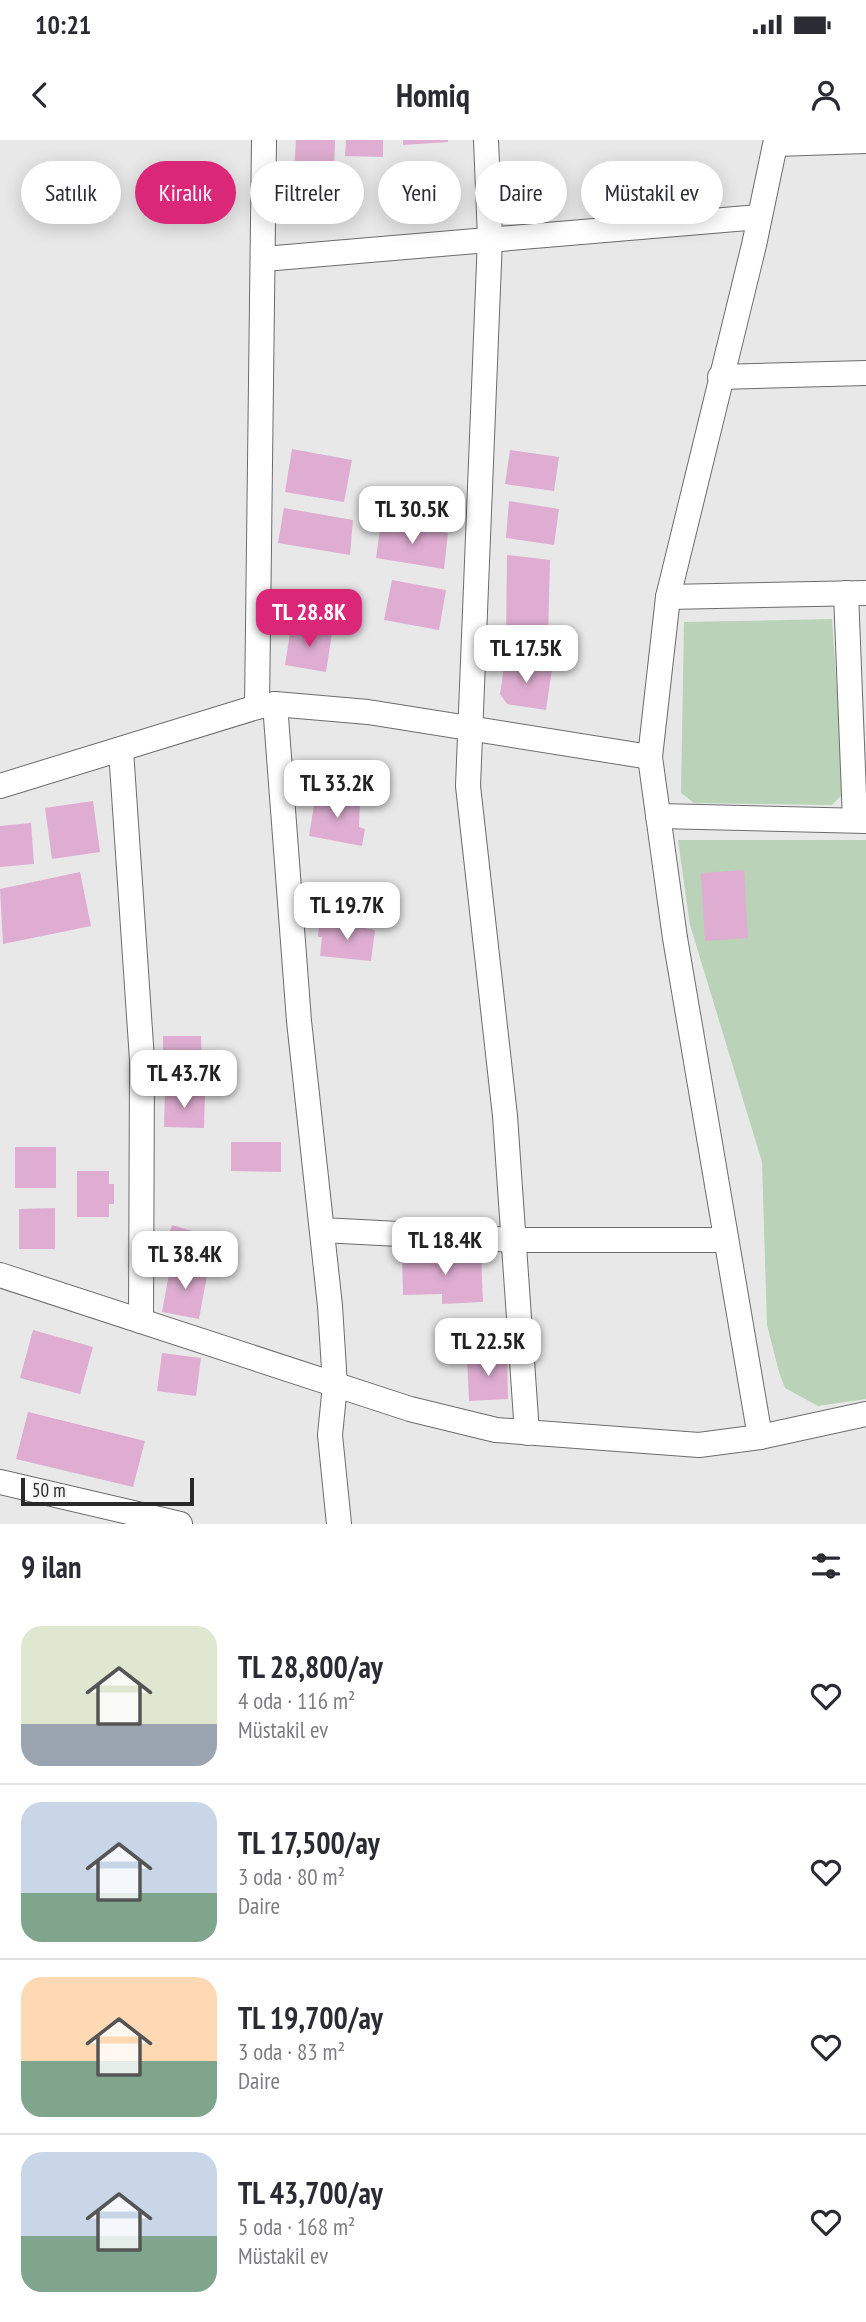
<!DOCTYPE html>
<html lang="tr">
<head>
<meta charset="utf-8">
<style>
  :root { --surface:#fff; --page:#f7f7f7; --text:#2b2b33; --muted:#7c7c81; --line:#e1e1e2; --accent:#db2777 }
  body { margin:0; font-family:"PT Sans Narrow",sans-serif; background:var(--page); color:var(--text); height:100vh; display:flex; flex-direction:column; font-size:26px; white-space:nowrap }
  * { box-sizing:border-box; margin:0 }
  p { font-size:23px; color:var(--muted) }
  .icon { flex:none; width:38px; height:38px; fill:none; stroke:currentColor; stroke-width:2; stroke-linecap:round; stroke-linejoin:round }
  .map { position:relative; height:1384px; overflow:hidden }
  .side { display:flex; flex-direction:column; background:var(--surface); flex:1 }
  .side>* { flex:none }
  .hud { position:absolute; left:21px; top:21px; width:824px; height:63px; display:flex; gap:14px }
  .scale { position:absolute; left:21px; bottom:18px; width:173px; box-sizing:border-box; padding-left:7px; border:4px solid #292929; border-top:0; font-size:19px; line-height:24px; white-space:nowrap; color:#292929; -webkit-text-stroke:5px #f5f5f6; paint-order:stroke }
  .price { position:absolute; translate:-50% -60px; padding:0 16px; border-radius:14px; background:#fff; color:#222; font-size:23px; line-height:46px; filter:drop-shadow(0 2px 4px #0008) }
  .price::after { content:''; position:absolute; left:50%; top:42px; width:21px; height:16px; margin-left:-10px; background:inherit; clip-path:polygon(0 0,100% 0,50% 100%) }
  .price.current { background:var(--accent); color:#fff }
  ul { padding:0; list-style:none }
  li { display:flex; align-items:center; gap:21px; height:175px; padding:0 21px }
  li+li { border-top:2px solid var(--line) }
  li span { display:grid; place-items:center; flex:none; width:196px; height:140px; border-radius:21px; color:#555 }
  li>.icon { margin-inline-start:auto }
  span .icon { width:84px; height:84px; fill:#fffc; stroke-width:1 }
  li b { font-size:30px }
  h2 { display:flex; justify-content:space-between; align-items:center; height:84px; padding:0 21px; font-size:30px }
  .tag { padding:0 24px; border-radius:32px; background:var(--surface); box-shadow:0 4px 18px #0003; font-size:24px; line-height:63px }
  .tag.current { background:var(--accent); color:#fff }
  .status { display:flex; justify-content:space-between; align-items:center; height:49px; padding:0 35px; background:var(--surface); direction:ltr }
  .status svg { height:19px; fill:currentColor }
  header { display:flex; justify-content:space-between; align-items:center; height:91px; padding:0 21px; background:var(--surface); font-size:32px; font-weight:700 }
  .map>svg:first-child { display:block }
  .green { fill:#b9d2b8 }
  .building { fill:#deadd1 }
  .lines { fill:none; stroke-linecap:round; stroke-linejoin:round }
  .street-casing { stroke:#6c6c6d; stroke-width:26 }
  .street { stroke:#fff; stroke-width:24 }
</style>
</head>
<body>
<div class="status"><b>10:21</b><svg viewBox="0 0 49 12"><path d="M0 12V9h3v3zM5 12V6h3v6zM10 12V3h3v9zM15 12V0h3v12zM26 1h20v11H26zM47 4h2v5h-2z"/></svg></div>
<header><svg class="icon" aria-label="back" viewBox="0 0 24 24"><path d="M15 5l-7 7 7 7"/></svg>Homiq<svg class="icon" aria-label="person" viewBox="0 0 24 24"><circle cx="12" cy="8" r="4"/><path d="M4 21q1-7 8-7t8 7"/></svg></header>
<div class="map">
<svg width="866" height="1384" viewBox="0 0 866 1384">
  <rect width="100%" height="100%" fill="#e8e8e9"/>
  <g class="green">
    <polygon points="832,479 844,653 832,665 694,663 681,653 684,482"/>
    <polygon points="678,700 866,700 866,1259 818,1266 785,1248 779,1232 767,1185 762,1022 690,785"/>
  </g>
  <g class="building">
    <polygon points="296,0 335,0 334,32 294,31"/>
    <polygon points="346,0 383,0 383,17 345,16"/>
    <polygon points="403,0 448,0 448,2 403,5"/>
    <polygon points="292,309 352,320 344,362 285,352"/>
    <polygon points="510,310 559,317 554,351 505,344"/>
    <polygon points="509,361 559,369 554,405 506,398"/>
    <polygon points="284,368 353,380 350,415 278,403"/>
    <polygon points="381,383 448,393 444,429 376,418"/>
    <polygon points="507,415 550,420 548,498 528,497 528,503 506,502"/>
    <polygon points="392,440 446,450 439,490 384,480"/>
    <polygon points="291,487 332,493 326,532 285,525"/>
    <polygon points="505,521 552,529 546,570 507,564 500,554"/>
    <polygon points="316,653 360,661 359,687 365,689 362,706 309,696"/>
    <polygon points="93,661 100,712 52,719 45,668"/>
    <polygon points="31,683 34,724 0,727 0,686"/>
    <polygon points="744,730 748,798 705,801 701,733"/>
    <polygon points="80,732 91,786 3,804 0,749"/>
    <polygon points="340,783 375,790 371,821 320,816 322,797 318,797 319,786 340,788"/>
    <polygon points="163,896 201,896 202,932 163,932"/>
    <polygon points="165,951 205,952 204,988 164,987"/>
    <polygon points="231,1002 281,1002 281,1032 231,1031"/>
    <rect x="15" y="1007" width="41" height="41"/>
    <polygon points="77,1031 109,1031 109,1044 114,1044 114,1064 109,1064 109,1077 77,1077"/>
    <polygon points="55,1068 55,1109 19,1109 19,1069"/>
    <polygon points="172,1085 199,1093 191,1119 164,1111"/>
    <polygon points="481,1113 483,1162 442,1164 442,1154 403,1155 402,1116"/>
    <polygon points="171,1123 208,1130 199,1179 162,1172"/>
    <polygon points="33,1190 93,1207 80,1254 20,1238"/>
    <polygon points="162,1213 201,1218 196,1256 157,1251"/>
    <polygon points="507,1216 508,1259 469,1261 467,1218"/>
    <polygon points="28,1272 145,1301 133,1347 16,1319"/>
  </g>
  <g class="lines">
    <defs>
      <g id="street">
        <polyline points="486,0 490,98 468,646 505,976 527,1293"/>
        <polyline points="776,4 866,1"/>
        <polyline points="264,119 759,77"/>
        <polyline points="720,237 866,233"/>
        <polyline points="846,453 855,680"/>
        <polyline points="668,457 866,453"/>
        <polyline points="275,564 299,881 330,1166 335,1245 330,1295 339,1384"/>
        <polyline points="257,567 264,0"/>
        <polyline points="121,610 142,920 141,1181"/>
        <polyline points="0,646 257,567 275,564 368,572 650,617"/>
        <polyline points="658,676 866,681"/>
        <polyline points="322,1090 514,1100 726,1100"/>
        <polyline points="0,1135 410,1269 496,1290 699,1305 760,1297 866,1274"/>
        <polyline points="760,1297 675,798 650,617 668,457 754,105 776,0"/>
        <polyline points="0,1342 180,1384"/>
      </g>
    </defs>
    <use href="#street" class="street-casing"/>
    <use href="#street" class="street"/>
  </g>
</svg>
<div class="scale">50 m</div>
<b class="price" style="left:412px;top:406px">TL 30.5K</b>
<b class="price current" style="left:309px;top:509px">TL 28.8K</b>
<b class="price" style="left:526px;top:545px">TL 17.5K</b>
<b class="price" style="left:337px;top:680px">TL 33.2K</b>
<b class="price" style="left:347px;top:802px">TL 19.7K</b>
<b class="price" style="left:184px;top:970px">TL 43.7K</b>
<b class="price" style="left:445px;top:1137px">TL 18.4K</b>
<b class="price" style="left:185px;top:1151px">TL 38.4K</b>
<b class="price" style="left:488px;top:1238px">TL 22.5K</b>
<div class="hud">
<a class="tag">Satılık</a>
<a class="tag current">Kiralık</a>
<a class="tag">Filtreler</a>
<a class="tag">Yeni</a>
<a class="tag">Daire</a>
<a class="tag">Müstakil ev</a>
</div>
</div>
<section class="side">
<h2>9 ilan<svg class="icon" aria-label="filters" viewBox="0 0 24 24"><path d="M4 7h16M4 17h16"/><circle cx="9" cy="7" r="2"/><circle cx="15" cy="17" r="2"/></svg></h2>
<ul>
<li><span style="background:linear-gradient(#dfe7d0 70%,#9aa5b1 0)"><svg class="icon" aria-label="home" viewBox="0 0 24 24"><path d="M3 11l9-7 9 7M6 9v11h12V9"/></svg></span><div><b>TL 28,800/ay</b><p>4 oda · 116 m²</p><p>Müstakil ev</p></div><svg class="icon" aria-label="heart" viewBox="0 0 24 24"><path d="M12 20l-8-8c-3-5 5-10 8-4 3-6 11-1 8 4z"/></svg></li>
<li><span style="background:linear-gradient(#c9d6e8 65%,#7fa58c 0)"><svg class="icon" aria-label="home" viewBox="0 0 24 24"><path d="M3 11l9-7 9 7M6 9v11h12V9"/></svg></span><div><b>TL 17,500/ay</b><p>3 oda · 80 m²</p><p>Daire</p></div><svg class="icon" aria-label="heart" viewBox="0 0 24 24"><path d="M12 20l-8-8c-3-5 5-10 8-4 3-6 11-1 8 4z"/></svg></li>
<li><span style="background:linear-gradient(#ffd9b3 60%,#7fa58c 0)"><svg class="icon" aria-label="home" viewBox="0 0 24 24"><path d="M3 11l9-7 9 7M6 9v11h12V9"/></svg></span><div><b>TL 19,700/ay</b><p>3 oda · 83 m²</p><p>Daire</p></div><svg class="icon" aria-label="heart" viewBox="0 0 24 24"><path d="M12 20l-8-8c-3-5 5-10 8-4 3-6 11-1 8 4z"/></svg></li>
<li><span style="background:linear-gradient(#c9d6e8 60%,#7fa58c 0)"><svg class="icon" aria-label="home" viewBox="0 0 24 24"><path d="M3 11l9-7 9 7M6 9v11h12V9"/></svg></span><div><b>TL 43,700/ay</b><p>5 oda · 168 m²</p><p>Müstakil ev</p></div><svg class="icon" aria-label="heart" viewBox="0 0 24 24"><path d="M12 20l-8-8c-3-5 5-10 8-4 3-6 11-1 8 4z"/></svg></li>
</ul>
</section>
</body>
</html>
